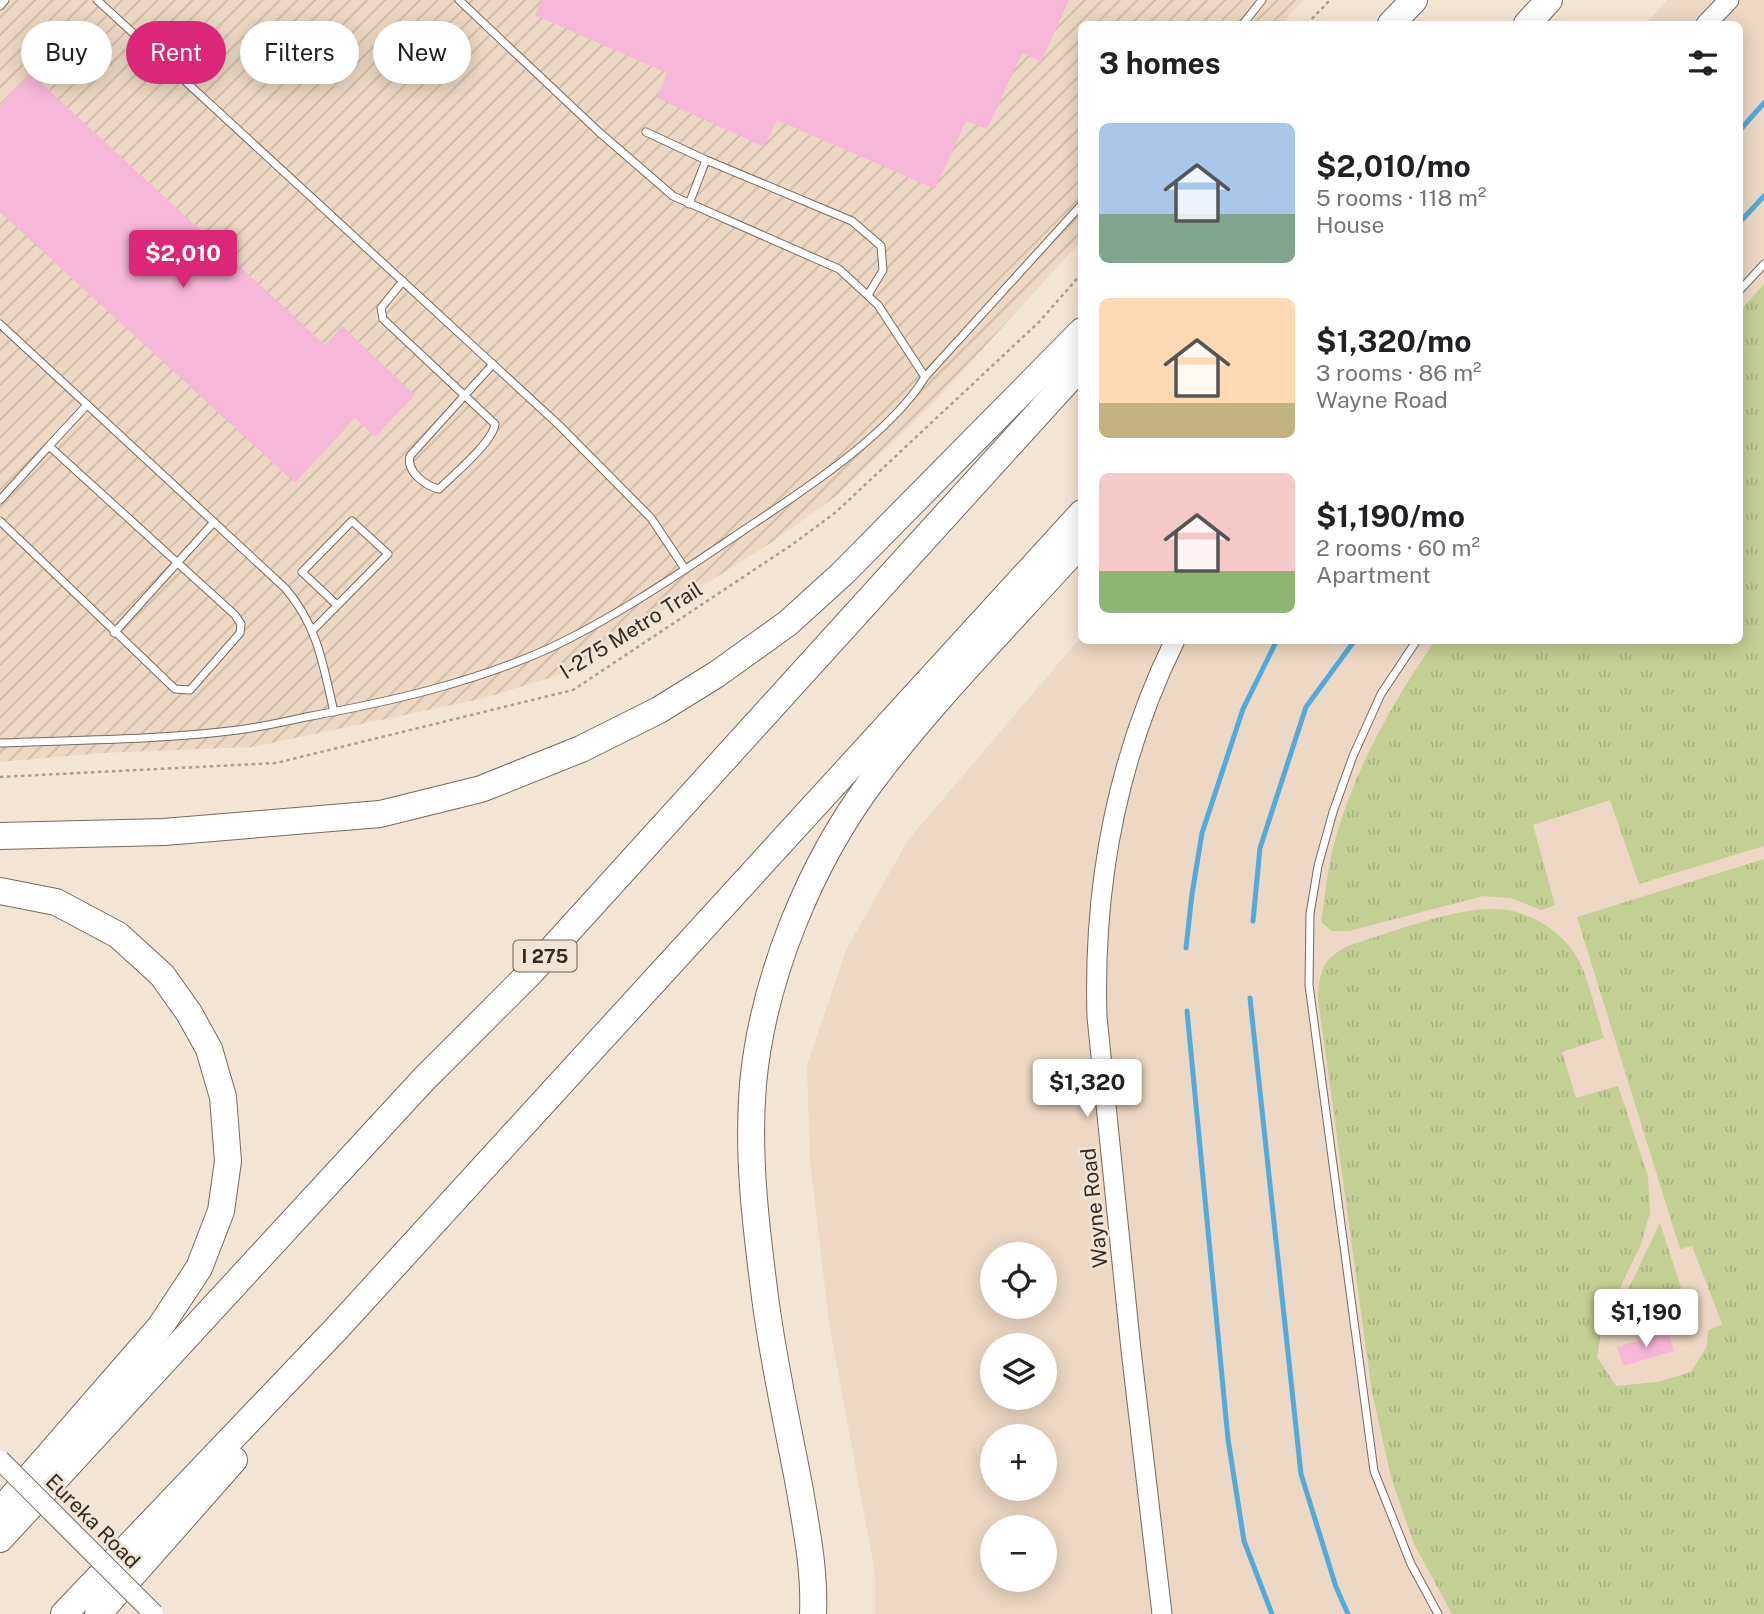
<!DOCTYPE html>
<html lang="en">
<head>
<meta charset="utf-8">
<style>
  :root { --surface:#fff; --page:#f2f2f2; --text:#202124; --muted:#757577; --accent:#db2777 }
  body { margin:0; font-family:"Public Sans",sans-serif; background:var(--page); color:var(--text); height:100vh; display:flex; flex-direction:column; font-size:26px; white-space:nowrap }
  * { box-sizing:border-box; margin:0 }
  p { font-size:23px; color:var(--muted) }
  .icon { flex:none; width:38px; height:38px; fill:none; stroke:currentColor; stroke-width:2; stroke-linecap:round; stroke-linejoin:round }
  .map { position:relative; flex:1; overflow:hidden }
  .side { position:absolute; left:1078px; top:21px; width:665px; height:623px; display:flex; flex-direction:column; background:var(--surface); border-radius:10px; box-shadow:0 4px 18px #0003 }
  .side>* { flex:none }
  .hud { position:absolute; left:21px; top:21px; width:665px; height:63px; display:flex; gap:14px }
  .buttons { position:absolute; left:980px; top:1242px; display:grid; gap:14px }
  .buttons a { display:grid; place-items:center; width:77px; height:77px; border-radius:50%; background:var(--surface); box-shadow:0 4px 18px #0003; font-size:35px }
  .price { position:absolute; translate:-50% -60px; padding:0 16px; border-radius:7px; background:#fff; color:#222; font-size:23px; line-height:46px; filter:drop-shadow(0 2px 4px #0008) }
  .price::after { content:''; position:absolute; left:50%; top:42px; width:21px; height:16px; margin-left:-10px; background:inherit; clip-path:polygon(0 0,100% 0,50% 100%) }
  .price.current { background:var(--accent); color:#fff }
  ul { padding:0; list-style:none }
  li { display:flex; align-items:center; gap:21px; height:175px; padding:0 21px }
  li span { display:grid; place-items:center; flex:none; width:196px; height:140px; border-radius:10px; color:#555 }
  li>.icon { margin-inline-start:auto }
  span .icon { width:84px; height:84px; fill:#fffc; stroke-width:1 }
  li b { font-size:30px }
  h2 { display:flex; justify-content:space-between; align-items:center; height:84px; padding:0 21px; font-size:30px }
  .chip { padding:0 24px; border-radius:32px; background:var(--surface); box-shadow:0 4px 18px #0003; font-size:24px; line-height:63px }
  .chip.current { background:var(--accent); color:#fff }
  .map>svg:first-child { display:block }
  .built { fill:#ecd8c4; fill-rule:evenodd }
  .industrial { fill:url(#industrial-furrows) }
  .grass { fill:url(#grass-tufts) }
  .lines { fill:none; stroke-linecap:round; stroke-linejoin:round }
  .stream { stroke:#54aad8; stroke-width:5 }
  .building { fill:#f7b7d8 }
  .service-casing { stroke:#766a5e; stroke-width:9 }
  .secondary-casing { stroke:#766a5e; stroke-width:21 }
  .motorway-casing { stroke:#766a5e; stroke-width:28 }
  .path { stroke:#a89e92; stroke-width:2.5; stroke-dasharray:3.5 3.5; stroke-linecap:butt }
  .service { stroke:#fff; stroke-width:7 }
  .secondary { stroke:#fff; stroke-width:19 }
  .motorway { stroke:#fff; stroke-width:26 }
  .secondary-bridge-casing { stroke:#766a5e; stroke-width:21; stroke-linecap:butt }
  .secondary-bridge { stroke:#fff; stroke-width:19 }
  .labels { text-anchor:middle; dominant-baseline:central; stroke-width:5; stroke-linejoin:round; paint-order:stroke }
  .shield { fill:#f3e5d6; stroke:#6a635b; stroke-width:2 }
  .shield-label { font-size:19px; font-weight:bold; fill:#302b26 }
  .street-label { font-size:21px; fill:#302b26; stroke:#f3e5d6 }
</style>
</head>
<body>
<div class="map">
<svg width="1764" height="1614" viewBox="0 0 1764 1614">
  <defs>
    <pattern id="industrial-furrows" width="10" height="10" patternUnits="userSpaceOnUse" patternTransform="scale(1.75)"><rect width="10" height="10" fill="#ecd8c4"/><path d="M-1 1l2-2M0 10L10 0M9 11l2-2" fill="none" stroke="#cbbaa8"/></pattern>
    <pattern id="grass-tufts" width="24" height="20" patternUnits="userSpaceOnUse" patternTransform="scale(1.75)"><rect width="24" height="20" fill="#c3cf93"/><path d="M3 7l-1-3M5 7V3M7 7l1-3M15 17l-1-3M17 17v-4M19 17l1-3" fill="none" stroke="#a8b27f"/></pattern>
  </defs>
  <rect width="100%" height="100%" fill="#f3e5d6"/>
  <path class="built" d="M1667,0H1764V1614H875V1574L829,1322L810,1161L807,1065L846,950L908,840L1081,637L1082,640H1740V24H1645ZM992,1255H1045V1307H992ZM992,1346H1045V1398H992ZM992,1437H1045V1489H992ZM992,1528H1045V1580H992Z"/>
  <polygon class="industrial" points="0,0 1304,0 1281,24 1082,24 1081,241 934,402 836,496 775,540 565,673 485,698 253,747 102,753 0,762"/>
  <g class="grass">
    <path d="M1764,284V846L1639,884L1610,800L1533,825L1555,905L1541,910L1511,898L1483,896L1349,931H1332L1321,922C1325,898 1327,872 1333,848C1353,772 1391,704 1435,641L1740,640V311Z"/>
    <path d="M1764,859V1614H1452L1414,1544L1391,1477L1372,1392L1318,999C1320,969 1322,959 1350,945C1393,932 1452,908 1496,909C1529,910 1564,932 1579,961C1590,983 1596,1014 1604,1038L1562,1052L1576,1098L1618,1086L1648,1176L1650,1213L1640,1247L1603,1322L1597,1357L1616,1386L1657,1382L1691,1372L1707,1346L1708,1331L1722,1324L1692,1246L1680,1249L1577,917Z"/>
    <polygon points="1660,1223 1687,1306 1611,1337 1627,1292"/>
  </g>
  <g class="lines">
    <g class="stream">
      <polyline points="1740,130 1764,103"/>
      <polyline points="1740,222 1764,196"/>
      <polyline points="1253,921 1260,848 1306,707 1355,640"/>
      <polyline points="1186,948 1192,894 1202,833 1243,709 1277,640"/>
      <polyline points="1250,998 1301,1474 1336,1587 1348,1614"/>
      <polyline points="1187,1011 1228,1439 1244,1541 1272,1614"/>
    </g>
  </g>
  <g class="building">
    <polygon points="542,0 1069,0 1041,62 1022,53 987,129 966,121 935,189 777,120 764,147 657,98 667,73 535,15"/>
    <polygon points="30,73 325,345 342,326 415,395 375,437 355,418 295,483 0,212 0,105"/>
    <polygon points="1668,1332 1674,1351 1623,1366 1617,1347"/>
  </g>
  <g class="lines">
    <defs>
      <g id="service">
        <polyline points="97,0 560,426 651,518 685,569"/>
        <polyline points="459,0 599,132 673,196 839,269 878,305 925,377"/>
        <polyline points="0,6 5,0"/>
        <polyline points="1243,24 1262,0"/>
        <polyline points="646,132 706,160"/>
        <polyline points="689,204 706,160 852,221 881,246 883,270 868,295"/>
        <path d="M403,281L381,308L383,319L495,424C493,442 453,475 439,489C426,486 406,472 410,456L493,364"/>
        <polyline points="1740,290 1764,264"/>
        <path d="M0,324L285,588C318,626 323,665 334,712"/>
        <polyline points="49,446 87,405"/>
        <polyline points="0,500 49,446 235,615 241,624 240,633 190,690 175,689 0,521"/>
        <polyline points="313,630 388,554 352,521 302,572 337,605"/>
        <polyline points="114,633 214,522"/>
        <polyline points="1417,640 1381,694 1353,756 1333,812 1318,866 1310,914 1309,985 1374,1471 1411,1564 1438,1614"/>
        <path d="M0,743C79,740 159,740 238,730C261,727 283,722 306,717C388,702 473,683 550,648C622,614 687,568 753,524C807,488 892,432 925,377L1082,204"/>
      </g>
      <g id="secondary">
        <polyline points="1706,24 1729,0"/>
        <path d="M1162,1614L1131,1350L1097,1017C1093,886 1117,758 1175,640"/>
      </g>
      <g id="motorway">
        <polyline points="1391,24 1414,0"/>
        <polyline points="1527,24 1549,0"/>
        <polyline points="0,836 164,832 380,814 481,789 581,749 659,710 717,674 788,623 843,573 1082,331"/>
        <polyline points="0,891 56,902 118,935 162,975 189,1013 209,1049 223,1097 228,1161 221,1211 199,1268 160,1327 0,1511"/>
        <polyline points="0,1539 424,1079 532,971 1082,365"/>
        <polyline points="64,1614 338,1327 1082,513"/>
        <polyline points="98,1614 234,1460"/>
        <path d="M813,1614C815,1570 806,1527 799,1485C787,1422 773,1360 765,1297C756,1227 747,1156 753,1084C763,978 810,863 874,778C937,695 1012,620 1082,542"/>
      </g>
    </defs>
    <use href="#service" class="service-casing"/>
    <use href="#secondary" class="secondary-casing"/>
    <use href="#motorway" class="motorway-casing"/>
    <g class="path">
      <polyline points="1307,24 1330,0"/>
      <polyline points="0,777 276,763 573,690 793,544 836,512 1039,322 1082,273"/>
    </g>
    <use href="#service" class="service"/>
    <use href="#secondary" class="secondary"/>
    <use href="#motorway" class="motorway"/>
    <defs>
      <polyline id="secondary-bridge" points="0,1460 154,1614"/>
    </defs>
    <use href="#secondary-bridge" class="secondary-bridge-casing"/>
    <use href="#secondary-bridge" class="secondary-bridge"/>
  </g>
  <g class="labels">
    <rect class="shield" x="513.5" y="940.5" width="63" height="31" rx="5"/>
    <g class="shield-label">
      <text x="545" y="956">I 275</text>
    </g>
    <g class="street-label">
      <text transform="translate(631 630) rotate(-32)">I-275 Metro Trail</text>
      <text transform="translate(1094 1208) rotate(-96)">Wayne Road</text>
      <text transform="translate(93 1521) rotate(45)">Eureka Road</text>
    </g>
  </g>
</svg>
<div class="buttons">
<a><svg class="icon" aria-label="locate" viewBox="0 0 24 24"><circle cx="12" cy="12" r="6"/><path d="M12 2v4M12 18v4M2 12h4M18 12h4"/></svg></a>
<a><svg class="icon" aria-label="layers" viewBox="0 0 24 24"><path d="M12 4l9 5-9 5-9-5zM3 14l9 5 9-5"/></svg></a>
<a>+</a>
<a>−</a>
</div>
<b class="price current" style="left:183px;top:290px">$2,010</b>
<b class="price" style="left:1087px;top:1119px">$1,320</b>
<b class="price" style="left:1646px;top:1349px">$1,190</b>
<div class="hud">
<a class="chip">Buy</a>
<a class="chip current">Rent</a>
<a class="chip">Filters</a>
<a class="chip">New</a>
</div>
<section class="side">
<h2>3 homes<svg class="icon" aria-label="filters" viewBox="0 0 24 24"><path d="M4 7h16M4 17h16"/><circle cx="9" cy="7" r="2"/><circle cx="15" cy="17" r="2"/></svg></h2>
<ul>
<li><span style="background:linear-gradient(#a9c7e8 65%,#7fa58c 0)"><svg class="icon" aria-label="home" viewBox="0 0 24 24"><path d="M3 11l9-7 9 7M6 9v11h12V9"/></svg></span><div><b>$2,010/mo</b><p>5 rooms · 118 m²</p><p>House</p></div></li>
<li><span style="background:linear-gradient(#ffd9b3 75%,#c2b280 0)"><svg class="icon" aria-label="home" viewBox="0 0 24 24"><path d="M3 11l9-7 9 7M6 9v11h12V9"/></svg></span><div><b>$1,320/mo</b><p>3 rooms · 86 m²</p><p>Wayne Road</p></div></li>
<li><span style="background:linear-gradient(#f6c9c9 70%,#8fb573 0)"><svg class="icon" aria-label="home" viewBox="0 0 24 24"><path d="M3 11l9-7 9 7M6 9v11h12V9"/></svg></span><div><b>$1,190/mo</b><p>2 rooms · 60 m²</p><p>Apartment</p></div></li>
</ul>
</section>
</div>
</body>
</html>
